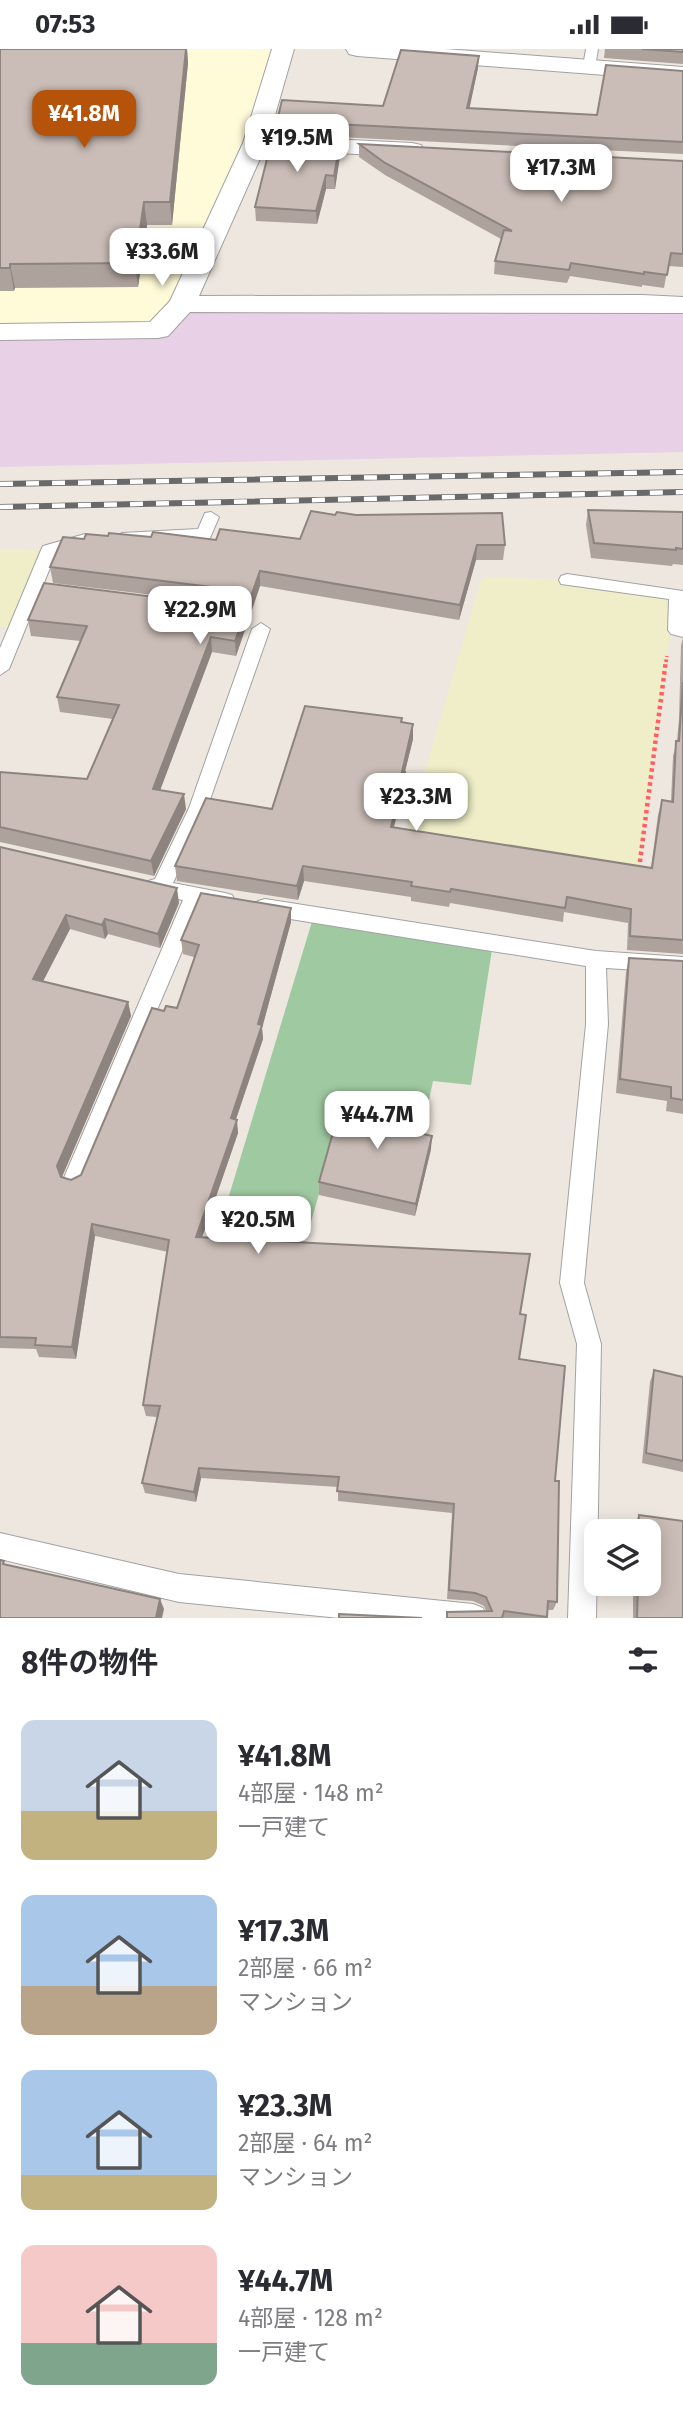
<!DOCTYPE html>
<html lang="ja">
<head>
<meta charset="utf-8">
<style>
  :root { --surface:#fff; --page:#f7f7f7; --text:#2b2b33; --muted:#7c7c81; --accent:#b45309 }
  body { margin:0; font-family:"Fira Sans","Noto Sans JP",sans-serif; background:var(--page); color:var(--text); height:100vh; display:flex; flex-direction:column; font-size:26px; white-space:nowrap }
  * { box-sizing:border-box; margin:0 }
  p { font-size:23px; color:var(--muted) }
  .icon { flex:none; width:38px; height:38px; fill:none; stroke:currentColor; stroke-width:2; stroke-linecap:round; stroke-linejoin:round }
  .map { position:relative; height:1569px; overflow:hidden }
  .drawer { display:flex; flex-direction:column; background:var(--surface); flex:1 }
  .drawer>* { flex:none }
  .fabs { position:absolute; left:584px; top:1470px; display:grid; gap:14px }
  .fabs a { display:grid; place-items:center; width:77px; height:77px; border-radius:14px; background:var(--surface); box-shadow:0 4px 18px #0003; font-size:35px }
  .price { position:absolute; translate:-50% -60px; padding:0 16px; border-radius:14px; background:#fff; color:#222; font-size:23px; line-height:46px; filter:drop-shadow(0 2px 4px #0008) }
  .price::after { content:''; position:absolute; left:50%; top:42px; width:21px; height:16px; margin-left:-10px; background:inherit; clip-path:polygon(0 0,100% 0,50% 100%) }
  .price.current { background:var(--accent); color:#fff }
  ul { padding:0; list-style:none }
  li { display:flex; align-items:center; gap:21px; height:175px; padding:0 21px }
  li span { display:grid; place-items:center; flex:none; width:196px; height:140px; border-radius:14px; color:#555 }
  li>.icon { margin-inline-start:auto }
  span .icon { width:84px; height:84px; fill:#fffc; stroke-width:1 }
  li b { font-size:30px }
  h2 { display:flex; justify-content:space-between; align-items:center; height:84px; padding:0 21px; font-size:30px }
  .status { display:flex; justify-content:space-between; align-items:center; height:49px; padding:0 35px; background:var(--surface); direction:ltr }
  .status svg { height:19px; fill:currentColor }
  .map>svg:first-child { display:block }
  .industrial { fill:#e8d1e6 }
  .education { fill:#fffad7 }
  .farmland { fill:#efeec8 }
  .cemetery { fill:#9fc9a0 }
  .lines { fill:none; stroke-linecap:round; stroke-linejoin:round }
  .service-casing { stroke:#a2a2a2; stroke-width:2 }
  .minor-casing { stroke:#a2a2a2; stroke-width:2 }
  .tertiary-casing { stroke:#a2a2a2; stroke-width:2 }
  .path-far1 { stroke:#ff5f61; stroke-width:3.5; stroke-dasharray:2.5 2.5; stroke-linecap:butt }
  .path { stroke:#ff5f61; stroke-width:4.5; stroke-dasharray:3.5 3.5; stroke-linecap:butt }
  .service { fill:#fff; fill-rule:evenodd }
  .minor { fill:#fff; fill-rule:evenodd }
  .tertiary { fill:#fff; fill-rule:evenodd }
  .rail-casing { stroke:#696969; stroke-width:6 }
  .rail { stroke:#fff; stroke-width:4.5; stroke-dasharray:13; stroke-linecap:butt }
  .wall { fill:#aea29d }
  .shaded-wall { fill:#8d847f }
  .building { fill:#cabcb6; stroke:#8d847f; stroke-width:2 }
</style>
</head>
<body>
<div class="status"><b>07:53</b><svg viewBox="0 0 49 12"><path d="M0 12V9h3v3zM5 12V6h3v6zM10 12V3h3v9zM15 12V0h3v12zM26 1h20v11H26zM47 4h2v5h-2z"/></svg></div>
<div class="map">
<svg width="683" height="1569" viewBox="0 0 683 1569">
  <rect width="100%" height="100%" fill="#eee7df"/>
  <polygon class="industrial" points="182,255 683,256 683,403 0,418 0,283"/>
  <polygon class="education" points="0,0 283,0 255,94 158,281 0,283"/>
  <g class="farmland">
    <polygon points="0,500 49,501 16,581 0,577"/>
    <polygon points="482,528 567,531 678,546 677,581 669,592 638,827 406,787"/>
  </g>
  <polygon class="cemetery" points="314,866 493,894 471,1036 433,1032 423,1079 343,1062 308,1183 225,1160"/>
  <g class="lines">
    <defs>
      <g id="service">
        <polygon points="586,0 598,0 595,18 589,21 583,18"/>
        <polygon points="211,463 219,468 210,489 122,494 114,489 122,484 198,480 205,464"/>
        <polygon points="85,485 93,490 91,494 56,504 9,620 0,626 0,599 41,501 43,497"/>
        <polygon points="567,525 683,542 683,588 671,585 668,581 669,550 561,535 559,531 561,527"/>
        <polygon points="261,574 270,580 207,759 173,834 225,844 232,846 235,852 232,858 225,860 202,855 85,1131 82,1138 74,1141 66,1138 63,1131 183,851 148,844 145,838 148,832 155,830 189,759 252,580"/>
        <polygon points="265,850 596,902 683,908 683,924 606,919 608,975 584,1234 601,1295 596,1569 568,1569 577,1295 560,1234 586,975 586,917 265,866 258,864 255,858 258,852"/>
        <polygon points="0,1484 179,1525 473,1555 483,1559 487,1569 340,1569 179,1553 0,1510"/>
      </g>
      <g id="minor">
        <polygon points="346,0 445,0 683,18 683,32 357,7 349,5"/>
        <polygon points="255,87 264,89 267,94 199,247 642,246 683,248 683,264 190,263 168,287 158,289 0,291 0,275 150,273 170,252 243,94 246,89"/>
      </g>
      <polygon id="tertiary" points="272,0 294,0 269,87 412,94 421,96 424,101 421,106 412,108 246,99 243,94"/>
    </defs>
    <use href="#service" class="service-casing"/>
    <use href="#minor" class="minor-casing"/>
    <use href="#tertiary" class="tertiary-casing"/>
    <polyline class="path-far1" points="666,613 667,607"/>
    <polyline class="path" points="639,820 666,611"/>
    <use href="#service" class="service"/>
    <use href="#minor" class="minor"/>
    <use href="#tertiary" class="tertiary"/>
    <defs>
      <g id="rail">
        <polyline points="0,435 683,423"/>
        <polyline points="0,458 683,443"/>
      </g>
    </defs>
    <use href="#rail" class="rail-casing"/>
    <use href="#rail" class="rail"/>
  </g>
  <g class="wall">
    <polygon points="0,0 187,0 188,14 172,176 147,176 138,238 15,239 14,242 0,242"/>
    <polygon points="605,0 683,0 683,15 604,9"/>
    <polygon points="478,19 469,59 597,66 683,22 683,105 277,85 277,72 383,57"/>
    <polygon points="359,95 683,112 683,218 668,217 664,239 642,236 642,238 570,227 567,234 494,225 495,212 501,190 385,126 359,108"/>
    <polygon points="340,107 335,140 326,140 317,175 256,172 255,158"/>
    <polygon points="588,461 683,463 683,516 673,515 672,517 591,509 586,476"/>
    <polygon points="108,487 216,491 300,490 505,496 503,511 476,511 459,571 260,537 236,607 212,603 160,741 186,760 154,827 0,793 0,723 87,730 113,670 60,663 57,648 81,592 31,587 28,571 214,555 212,553 53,534 50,518 84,490"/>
    <polygon points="683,589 683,905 627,901 628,874 564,863 563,873 450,854 449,858 411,852 411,848 304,832 298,851 177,832 175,817 272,760 401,673 413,675 413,690 405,723 404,738 394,778 651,819 658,766 662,751 671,752 673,707 677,692 679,670 681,596"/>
    <polygon points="0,798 179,854 160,899 108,885 105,890 70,880 43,932 128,953 131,967 62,1128 71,1131 81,1126 164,962 177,959 194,908 183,905 181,891 291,873 262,979 263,990 236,1070 238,1084 202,1188 520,1265 519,1310 555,1432 557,1553 553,1561 548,1561 547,1569 446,1569 447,1563 486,1562 484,1557 473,1552 447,1550 452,1464 338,1452 338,1438 201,1429 196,1453 145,1444 142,1434 157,1368 146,1367 143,1356 168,1203 95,1187 76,1310 39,1308 36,1300 0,1299"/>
    <polygon points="629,909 683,912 683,1072 683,1065 666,1062 667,1052 616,1044 626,923"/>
    <polygon points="424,1065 421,1084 431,1100 415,1167 319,1146 319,1133"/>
    <polygon points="654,1321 683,1328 683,1423 642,1414 650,1333"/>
    <polygon points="639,1466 683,1472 683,1569 633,1569 633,1535 649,1535 649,1482 634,1482 634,1475"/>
  </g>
  <g class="shaded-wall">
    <polygon points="186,0 187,0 188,14 172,176 170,153"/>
    <polygon points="479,7 478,19 467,71 467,59"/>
    <polygon points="340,93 340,107 335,140 334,127"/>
    <polygon points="326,126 326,140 317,175 316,162"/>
    <polygon points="144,153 147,176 138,238 135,214"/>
    <polygon points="10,215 15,239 14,242 10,219"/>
    <polygon points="477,496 476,511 459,571 460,556"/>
    <polygon points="260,522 260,537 236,607 235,592"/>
    <polygon points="211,588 212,603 155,755 153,740"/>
    <polygon points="413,675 413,690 401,738 402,723"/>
    <polygon points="405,723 404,738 390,792 391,778"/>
    <polygon points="184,745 186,760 154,827 151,812"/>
    <polygon points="303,817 304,832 298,851 297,837"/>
    <polygon points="177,839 179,854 160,899 158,885"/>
    <polygon points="291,859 291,873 262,979 263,990 232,1082 231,1069"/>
    <polygon points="66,866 70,880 37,944 33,930"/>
    <polygon points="105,870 108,885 105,890 102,876"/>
    <polygon points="128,953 131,967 61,1130 57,1117"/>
    <polygon points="424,1065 423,1079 418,1097 419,1084"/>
    <polygon points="237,1071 238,1084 198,1200 196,1188"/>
    <polygon points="432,1087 431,1100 415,1167 416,1155"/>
    <polygon points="92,1175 95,1187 76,1310 72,1298"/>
    <polygon points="199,1419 201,1429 196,1453 194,1443"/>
    <polygon points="160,1550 164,1560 162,1569 156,1569"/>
  </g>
  <g class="building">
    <polygon points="0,0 186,0 170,153 144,153 135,214 10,215 10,219 0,219"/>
    <polygon points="642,0 683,0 683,3"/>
    <polygon points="401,1 479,7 467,59 597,66 606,16 683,22 683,93 277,72 282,51 383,57"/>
    <polygon points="272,90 340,93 334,127 326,126 316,162 255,158"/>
    <polygon points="359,95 683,112 683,205 671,204 667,226 644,223 644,225 571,214 569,221 495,212 504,181 512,182 385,114"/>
    <polygon points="588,461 683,463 683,500 676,499 676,501 594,494"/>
    <polygon points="311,462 335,466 337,463 356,466 502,464 505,496 477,496 460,556 260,522 235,592 211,588 153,740 184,745 151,812 0,778 0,723 87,730 119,656 57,648 87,577 28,571 44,534 210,555 218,553 221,548 211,538 50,518 63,488 84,490 86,485 108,487 109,484 151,488 153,483 216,491 220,480 300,490"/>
    <polygon points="683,633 683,891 630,887 631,860 567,848 565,859 451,840 450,843 411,837 412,833 303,817 297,837 175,817 206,749 272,760 305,657 402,669 401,673 413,675 402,723 405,723 391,778 652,819 662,751 673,753 676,692 679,692"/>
    <polygon points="0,798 177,839 158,885 105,870 102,876 66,866 33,930 128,953 57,1117 61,1128 71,1131 81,1126 152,959 164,962 166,957 177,959 199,896 181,891 201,844 291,859 258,975 262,976 231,1069 237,1071 196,1188 530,1205 520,1265 526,1266 519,1310 565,1317 555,1432 559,1432 557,1553 548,1552 547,1568 504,1562 502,1569 447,1569 447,1563 492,1562 486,1548 475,1544 449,1541 454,1455 337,1442 339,1428 199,1419 194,1443 142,1434 160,1357 143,1356 169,1191 92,1175 72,1298 35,1296 36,1289 0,1288"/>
    <polygon points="629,909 683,912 683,1051 671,1049 671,1038 620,1030"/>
    <polygon points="343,1048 424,1065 419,1084 432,1087 416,1155 319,1133"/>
    <polygon points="654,1321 683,1328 683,1412 646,1404"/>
    <polygon points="639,1466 683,1472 683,1569 637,1569 638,1535 649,1535 649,1482 638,1482"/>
    <polygon points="0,1511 4,1512 3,1515 160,1550 156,1569 0,1569"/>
    <polygon points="339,1565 422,1569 339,1569"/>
  </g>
</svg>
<div class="fabs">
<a><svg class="icon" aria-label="layers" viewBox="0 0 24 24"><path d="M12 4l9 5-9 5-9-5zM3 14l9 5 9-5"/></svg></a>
</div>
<b class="price current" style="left:84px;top:101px">¥41.8M</b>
<b class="price" style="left:297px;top:125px">¥19.5M</b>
<b class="price" style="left:561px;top:155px">¥17.3M</b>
<b class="price" style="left:162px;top:239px">¥33.6M</b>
<b class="price" style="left:200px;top:597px">¥22.9M</b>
<b class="price" style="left:416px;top:784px">¥23.3M</b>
<b class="price" style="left:377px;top:1102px">¥44.7M</b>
<b class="price" style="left:258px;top:1207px">¥20.5M</b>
</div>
<section class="drawer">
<h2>8件の物件<svg class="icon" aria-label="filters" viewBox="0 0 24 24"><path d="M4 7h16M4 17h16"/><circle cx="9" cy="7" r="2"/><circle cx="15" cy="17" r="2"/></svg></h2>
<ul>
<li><span style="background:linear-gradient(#c9d6e8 65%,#c2b280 0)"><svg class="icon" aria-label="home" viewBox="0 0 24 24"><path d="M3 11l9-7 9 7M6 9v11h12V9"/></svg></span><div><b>¥41.8M</b><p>4部屋 · 148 m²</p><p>一戸建て</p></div></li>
<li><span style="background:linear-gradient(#a9c7e8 65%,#b9a48a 0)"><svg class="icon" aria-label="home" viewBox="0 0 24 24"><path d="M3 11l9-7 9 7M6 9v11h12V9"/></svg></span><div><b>¥17.3M</b><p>2部屋 · 66 m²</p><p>マンション</p></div></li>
<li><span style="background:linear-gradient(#a9c7e8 75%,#c2b280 0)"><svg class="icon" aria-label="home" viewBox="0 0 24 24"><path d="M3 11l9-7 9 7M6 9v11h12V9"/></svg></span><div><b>¥23.3M</b><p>2部屋 · 64 m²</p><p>マンション</p></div></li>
<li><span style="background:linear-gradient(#f6c9c9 70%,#7fa58c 0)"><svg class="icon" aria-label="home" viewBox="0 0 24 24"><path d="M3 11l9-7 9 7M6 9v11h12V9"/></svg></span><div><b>¥44.7M</b><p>4部屋 · 128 m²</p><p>一戸建て</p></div></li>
</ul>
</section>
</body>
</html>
